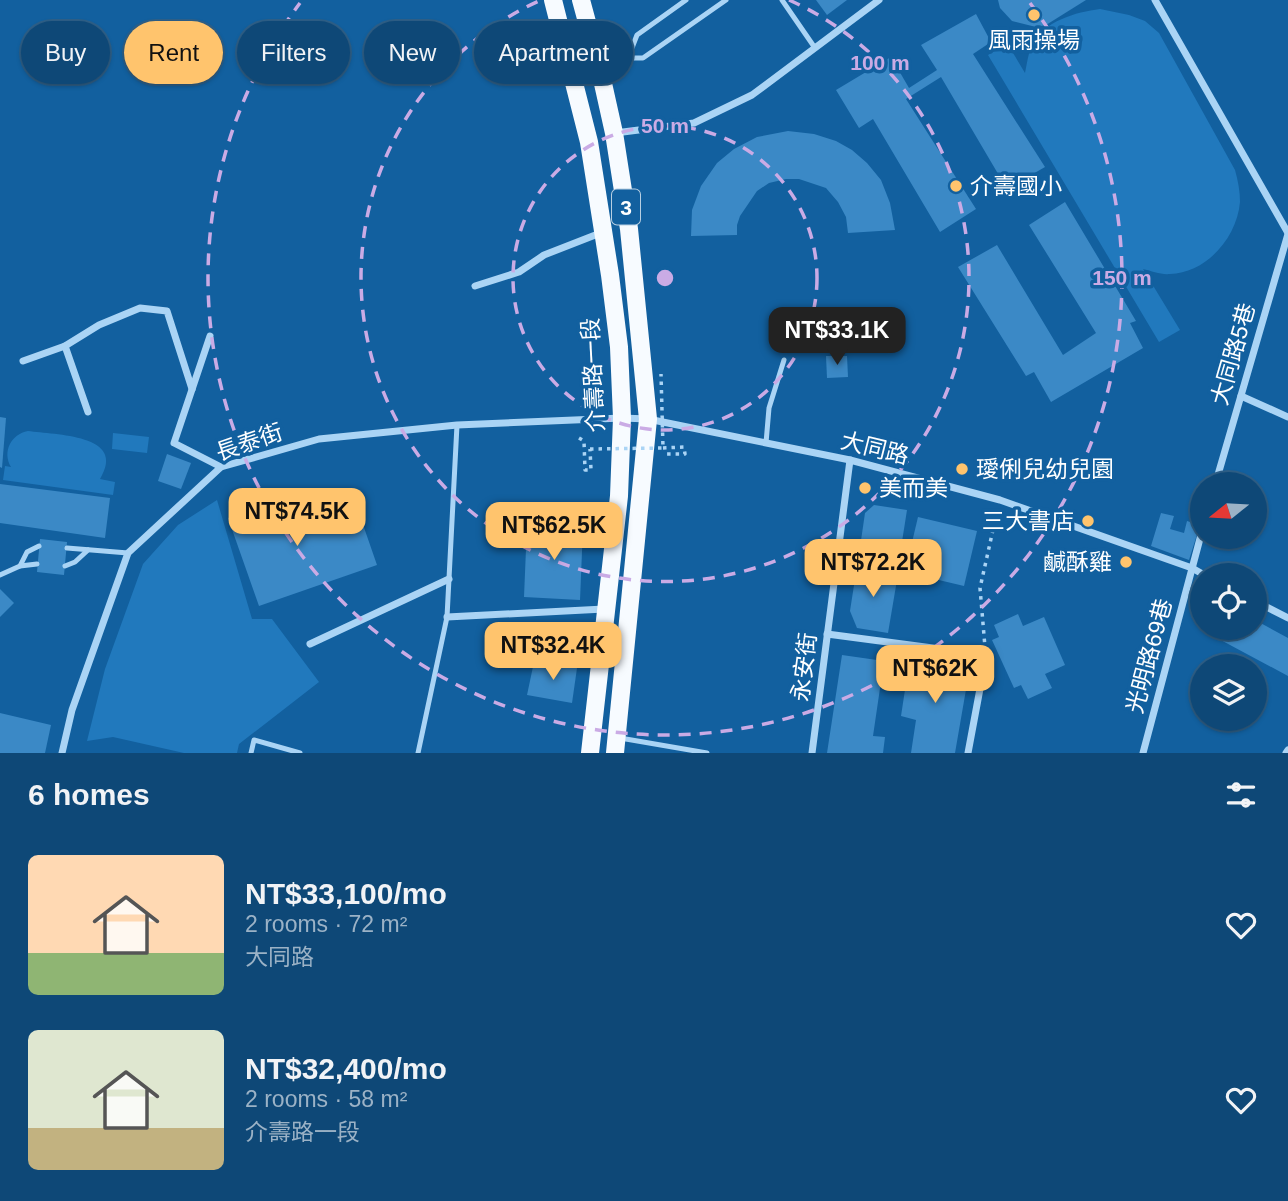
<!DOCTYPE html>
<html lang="en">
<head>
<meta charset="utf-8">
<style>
  :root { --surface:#0e4877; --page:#1c527f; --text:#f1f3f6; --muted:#9bb2c6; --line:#2e6089; --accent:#ffc46d }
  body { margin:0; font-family:Arial,"Noto Sans TC",sans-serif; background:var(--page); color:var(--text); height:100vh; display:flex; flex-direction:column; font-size:26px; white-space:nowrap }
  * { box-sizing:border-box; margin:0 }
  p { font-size:23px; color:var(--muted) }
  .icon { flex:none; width:38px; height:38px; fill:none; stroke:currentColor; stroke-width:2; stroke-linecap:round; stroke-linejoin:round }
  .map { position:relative; height:753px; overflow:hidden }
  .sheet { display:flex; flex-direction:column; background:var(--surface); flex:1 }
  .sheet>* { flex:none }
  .guide { position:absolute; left:21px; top:21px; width:700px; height:63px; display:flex; gap:14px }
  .needle { width:46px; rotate:252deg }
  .fabs { position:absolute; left:1190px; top:472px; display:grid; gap:14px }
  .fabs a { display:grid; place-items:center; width:77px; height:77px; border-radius:50%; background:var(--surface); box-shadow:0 2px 5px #0004,0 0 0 2px var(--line); font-size:35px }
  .price { position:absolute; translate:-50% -60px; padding:0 16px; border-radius:14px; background:var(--accent); color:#111; font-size:23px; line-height:46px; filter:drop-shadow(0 2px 4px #0008) }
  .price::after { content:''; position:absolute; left:50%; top:42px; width:21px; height:16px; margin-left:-10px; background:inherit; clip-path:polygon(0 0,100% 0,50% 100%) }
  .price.active { background:#222; color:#fff }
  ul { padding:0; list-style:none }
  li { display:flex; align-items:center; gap:21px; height:175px; padding:0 28px }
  li span { display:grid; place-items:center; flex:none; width:196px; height:140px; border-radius:10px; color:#555 }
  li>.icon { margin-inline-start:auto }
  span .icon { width:84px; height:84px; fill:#fffc; stroke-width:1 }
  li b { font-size:30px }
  h2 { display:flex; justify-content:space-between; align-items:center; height:84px; padding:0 28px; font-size:30px }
  .tag { padding:0 24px; border-radius:32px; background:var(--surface); box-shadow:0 2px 5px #0004,0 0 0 2px var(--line); font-size:24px; line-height:63px }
  .tag.active { background:var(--accent); color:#111 }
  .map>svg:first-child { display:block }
  .green { fill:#2179bd }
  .building { fill:#3b89c6 }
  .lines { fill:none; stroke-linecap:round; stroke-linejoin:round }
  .path { stroke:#aad4f5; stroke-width:3.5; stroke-dasharray:3.5 5; stroke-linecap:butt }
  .lane { stroke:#aad4f5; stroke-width:5 }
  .street { stroke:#aad4f5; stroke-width:7 }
  .primary { stroke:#f7fbff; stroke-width:18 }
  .path-bridge { stroke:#aad4f5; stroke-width:3.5; stroke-dasharray:3.5 5; stroke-linecap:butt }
  .ring { fill:none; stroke:#caabe5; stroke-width:3.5; stroke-dasharray:12 9 }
  .poi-dot { fill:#ffc46d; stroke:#12609f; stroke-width:2.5 }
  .labels { text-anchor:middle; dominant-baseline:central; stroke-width:7; stroke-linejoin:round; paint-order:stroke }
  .shield { fill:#12609f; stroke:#b8cfe2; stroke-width:2 }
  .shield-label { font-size:21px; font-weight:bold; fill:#fff }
  .poi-label { font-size:23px; fill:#fff; stroke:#12609f; text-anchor:start }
  .street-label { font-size:23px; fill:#fff; stroke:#12609f }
  .centre { fill:#caabe5; stroke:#12609f; stroke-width:3.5 }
  .ring-label { font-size:21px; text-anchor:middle; font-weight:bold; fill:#caabe5; stroke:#12609f; stroke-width:7; stroke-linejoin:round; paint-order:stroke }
</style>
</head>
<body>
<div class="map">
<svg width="1288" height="753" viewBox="0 0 1288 753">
  <rect width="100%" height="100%" fill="#12609f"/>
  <g class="green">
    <path d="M1100,9L1129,15L1145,21L1159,33L1235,170C1238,181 1240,191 1240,202C1237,238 1206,273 1170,274C1161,275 1152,271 1143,269L1180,330L1159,342L988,55L1007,43L1025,73C1027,64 1028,54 1032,45C1044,21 1076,12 1100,9Z"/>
    <path d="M28,431C55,435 128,434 100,479L115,482L113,495L3,480L5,466L11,467C2,452 11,434 28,431Z"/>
    <polygon points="113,433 149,437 147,453 112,449"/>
    <polygon points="217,500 252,619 272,619 319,682 239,744 237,753 184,753 113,737 87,741 105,669 143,564 178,525"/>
  </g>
  <g class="building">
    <polygon points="816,0 847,0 827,15"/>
    <polygon points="998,0 1086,0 1046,25 1036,27 1012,21 1000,8"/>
    <polygon points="976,14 991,42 973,54 1045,167 1007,189 941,77 906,99 976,209 940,232 873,119 859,128 836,90 891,57 909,88 937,70 921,45"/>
    <polygon points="788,131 814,134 836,141 852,150 867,163 881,180 890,203 895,230 848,233 846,217 838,202 826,188 799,179 786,179 769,183 757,191 740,216 737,225 737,235 691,236 692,210 701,186 717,163 734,149 757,137"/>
    <polygon points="1065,202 1136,321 1130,323 1143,348 1051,402 1034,372 1026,376 958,267 997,245 1063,355 1096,333 1029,225"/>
    <polygon points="826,356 847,356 848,377 827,378"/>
    <polygon points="0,417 6,418 2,468 0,467"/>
    <polygon points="167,454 191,463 181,489 158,481"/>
    <polygon points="0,484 110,498 105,538 0,523"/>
    <polygon points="309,490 323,529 360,516 377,565 259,606 228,518"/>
    <polygon points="874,505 907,510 898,567 858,561 865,513"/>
    <polygon points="1161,513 1174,516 1170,529 1184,533 1187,521 1200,525 1189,560 1151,546"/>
    <polygon points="918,517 977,531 964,586 905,572"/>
    <polygon points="527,525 583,527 580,600 524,597"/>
    <polygon points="40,539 67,542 64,575 37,572"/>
    <polygon points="857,566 898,574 888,633 857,628 850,611"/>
    <polygon points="0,589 14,603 0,617"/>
    <polygon points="1018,614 1023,626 1044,617 1065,665 1045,674 1052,688 1028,699 1021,685 1014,688 992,640 999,637 994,625"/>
    <polygon points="1255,620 1288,638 1288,676 1217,638 1220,628 1255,628"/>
    <polygon points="842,655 884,661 873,736 885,737 883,753 827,753"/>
    <polygon points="910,657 959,666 968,678 955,753 911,753 916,720 901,716"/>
    <polygon points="534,662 577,668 572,703 527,695"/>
    <polygon points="0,713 51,725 45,753 0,753"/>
  </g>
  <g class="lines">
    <g class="path">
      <polyline points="579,438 584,441 585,470 591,470 590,449"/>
      <polyline points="663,448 684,447 685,454 664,454"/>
      <polyline points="986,659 980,588 997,512"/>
    </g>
    <g class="lane">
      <polyline points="782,0 815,48"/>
      <polyline points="628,58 637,35 686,0"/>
      <polyline points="603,68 628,58 643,58 726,0"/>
      <polyline points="766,443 769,408 784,360"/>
      <polyline points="67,548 128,553"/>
      <polyline points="20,566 27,552 39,546"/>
      <polyline points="65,566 75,562 88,550"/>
      <polyline points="0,575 20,566 37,564"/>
      <polyline points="620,738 707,753"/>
      <polyline points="251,753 254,740 300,753"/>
      <polyline points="418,753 447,617 457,425"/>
    </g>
    <g class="street">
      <polyline points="1155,0 1288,233"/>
      <polyline points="615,133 694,123 752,95 879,0"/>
      <polyline points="475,286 519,272 544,255 603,232"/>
      <polyline points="210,336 174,443 221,467"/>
      <polyline points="65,346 88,412"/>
      <polyline points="23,361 65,346 99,325 140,308 167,311 192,389"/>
      <polyline points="1241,396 1288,417"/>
      <polyline points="1215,485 1288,234"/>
      <polyline points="1255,601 1288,618"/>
      <polyline points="447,617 604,609"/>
      <polyline points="827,634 948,650 971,662 982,678 968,753"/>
      <polyline points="310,644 449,579"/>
      <polyline points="62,753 72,710 128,553 221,467 319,439 457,425 622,418 648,419 850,460 1000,500 1192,568 1206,576"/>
      <polyline points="812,753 850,460"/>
      <polyline points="1143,753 1202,531"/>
      <polyline points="1286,753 1288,750"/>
    </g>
    <g class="primary">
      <polyline points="553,0 589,142 610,275 619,347 622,418 619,496 590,753"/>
      <polyline points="581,0 600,70 614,133 629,229 648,419 615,753"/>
    </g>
    <polyline class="path-bridge" points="590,449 663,448 661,374"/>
  </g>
  <g class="ring">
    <circle cx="665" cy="278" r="152"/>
    <path d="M789 0A304 304 0 1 1 541 0"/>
    <path d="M1030 3A457 457 0 1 1 300 3"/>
  </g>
  <g class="poi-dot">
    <circle cx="1034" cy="15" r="7"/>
    <circle cx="956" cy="186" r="7"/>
    <circle cx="962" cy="469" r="7"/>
    <circle cx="865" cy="488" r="7"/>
    <circle cx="1088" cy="521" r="7"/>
    <circle cx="1126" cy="562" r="7"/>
  </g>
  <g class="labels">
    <rect class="shield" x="612" y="189.5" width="28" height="35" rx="5"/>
    <g class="shield-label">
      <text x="626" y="207">3</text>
    </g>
    <g class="poi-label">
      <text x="1034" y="40" text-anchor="middle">風雨操場</text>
      <text x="970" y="186">介壽國小</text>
      <text x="976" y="469">璦俐兒幼兒園</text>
      <text x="879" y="488">美而美</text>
      <text x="1074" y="521" text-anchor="end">三大書店</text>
      <text x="1112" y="562" text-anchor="end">鹹酥雞</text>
    </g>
    <g class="street-label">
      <text transform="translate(1233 354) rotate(-74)">大同路5巷</text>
      <text transform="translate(593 375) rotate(-93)">介壽路一段</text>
      <text transform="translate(249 442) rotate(-19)">長泰街</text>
      <text transform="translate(875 448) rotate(14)">大同路</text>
      <text transform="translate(1149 656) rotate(-75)">光明路69巷</text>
      <text transform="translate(804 667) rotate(-83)">永安街</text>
    </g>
  </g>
  <circle cx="665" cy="278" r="10" class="centre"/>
  <g class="ring-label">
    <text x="880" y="70">100 m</text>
    <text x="665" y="133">50 m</text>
    <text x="1122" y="285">150 m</text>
  </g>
</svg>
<div class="fabs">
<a><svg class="needle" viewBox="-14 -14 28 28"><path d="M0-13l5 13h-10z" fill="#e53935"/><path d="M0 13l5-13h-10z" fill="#9bb2c6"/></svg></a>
<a><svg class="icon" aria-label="locate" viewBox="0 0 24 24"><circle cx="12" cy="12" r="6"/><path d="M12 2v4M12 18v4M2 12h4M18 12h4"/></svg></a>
<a><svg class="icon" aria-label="layers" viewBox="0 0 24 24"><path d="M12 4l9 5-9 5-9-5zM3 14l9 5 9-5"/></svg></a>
</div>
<b class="price active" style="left:837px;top:367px">NT$33.1K</b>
<b class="price" style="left:297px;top:548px">NT$74.5K</b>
<b class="price" style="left:554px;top:562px">NT$62.5K</b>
<b class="price" style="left:873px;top:599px">NT$72.2K</b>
<b class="price" style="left:553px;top:682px">NT$32.4K</b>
<b class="price" style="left:935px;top:705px">NT$62K</b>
<div class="guide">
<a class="tag">Buy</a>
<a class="tag active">Rent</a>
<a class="tag">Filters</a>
<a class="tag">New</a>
<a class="tag">Apartment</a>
</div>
</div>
<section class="sheet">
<h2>6 homes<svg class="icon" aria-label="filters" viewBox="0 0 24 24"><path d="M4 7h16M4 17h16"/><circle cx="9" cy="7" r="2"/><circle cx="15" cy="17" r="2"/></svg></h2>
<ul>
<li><span style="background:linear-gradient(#ffd9b3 70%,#8fb573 0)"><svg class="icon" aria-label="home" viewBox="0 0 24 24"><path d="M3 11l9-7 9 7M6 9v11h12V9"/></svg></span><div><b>NT$33,100/mo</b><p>2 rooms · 72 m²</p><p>大同路</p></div><svg class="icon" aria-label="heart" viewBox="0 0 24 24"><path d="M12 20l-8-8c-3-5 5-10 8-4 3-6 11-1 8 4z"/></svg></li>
<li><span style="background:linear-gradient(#dfe7d0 70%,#c2b280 0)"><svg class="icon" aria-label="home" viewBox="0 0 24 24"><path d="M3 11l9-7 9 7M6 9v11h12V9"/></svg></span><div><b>NT$32,400/mo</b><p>2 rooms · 58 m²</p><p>介壽路一段</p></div><svg class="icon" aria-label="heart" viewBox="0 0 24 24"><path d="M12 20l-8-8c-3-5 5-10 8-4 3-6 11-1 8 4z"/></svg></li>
</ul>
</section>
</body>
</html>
